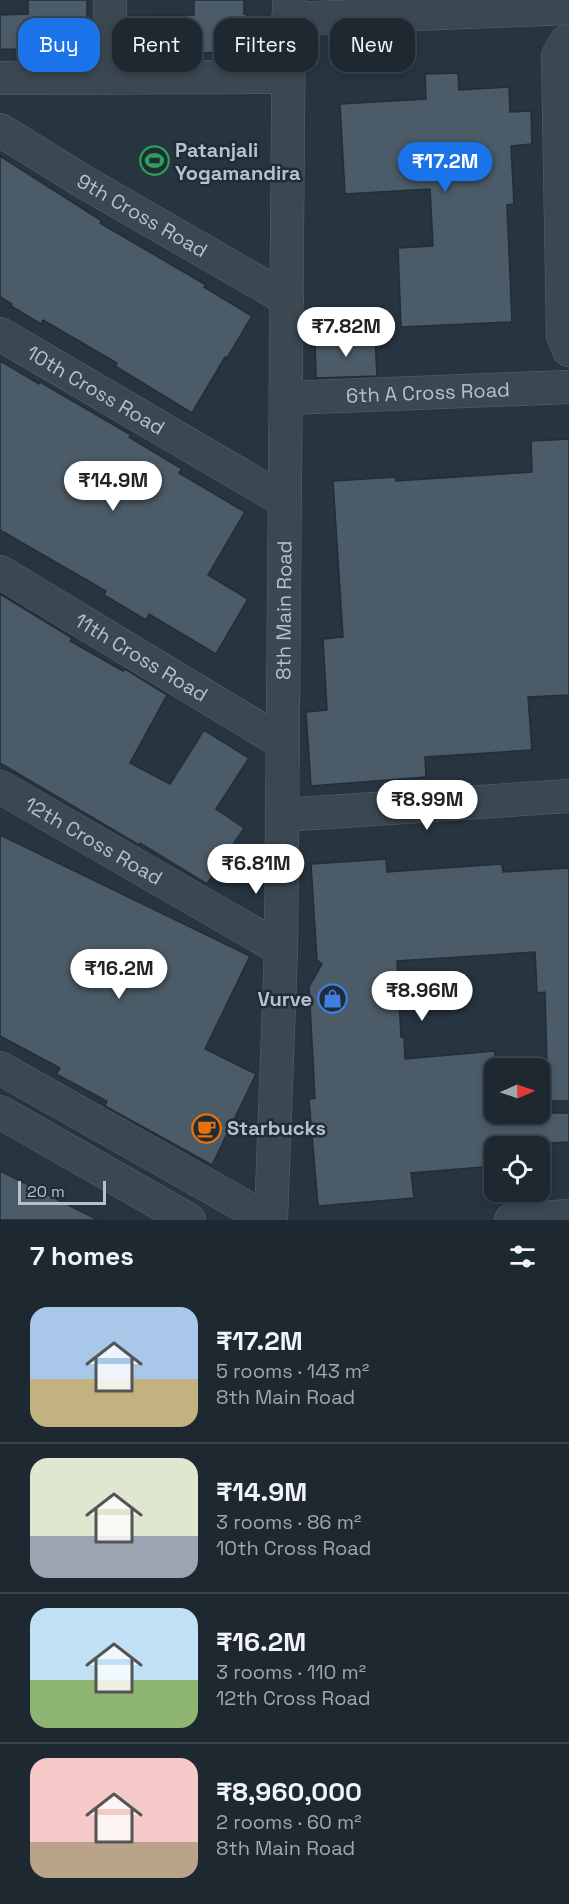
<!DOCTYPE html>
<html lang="en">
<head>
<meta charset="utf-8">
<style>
  :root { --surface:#1d2831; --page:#2a343d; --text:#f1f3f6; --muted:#a0a6ab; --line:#3b444d; --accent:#1a73e8 }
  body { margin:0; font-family:"Space Grotesk",sans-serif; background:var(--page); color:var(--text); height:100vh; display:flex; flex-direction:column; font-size:22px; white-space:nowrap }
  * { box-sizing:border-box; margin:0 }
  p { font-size:20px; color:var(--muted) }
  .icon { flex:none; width:33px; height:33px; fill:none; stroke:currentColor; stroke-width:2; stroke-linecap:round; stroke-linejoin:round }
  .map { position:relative; height:1220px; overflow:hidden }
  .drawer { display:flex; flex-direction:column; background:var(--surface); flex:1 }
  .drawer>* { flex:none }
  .hud { position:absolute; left:18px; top:18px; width:534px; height:54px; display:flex; gap:12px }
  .needle { width:39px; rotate:88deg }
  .buttons { position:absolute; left:484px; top:1058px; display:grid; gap:12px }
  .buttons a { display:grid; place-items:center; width:66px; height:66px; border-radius:12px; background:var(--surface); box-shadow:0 3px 9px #0003,0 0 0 2px var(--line); font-size:30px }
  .scale { position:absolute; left:18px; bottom:15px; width:88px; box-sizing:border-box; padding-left:6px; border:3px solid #b8c1cb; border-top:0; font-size:16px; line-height:21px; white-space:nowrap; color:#b8c1cb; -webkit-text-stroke:4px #202c36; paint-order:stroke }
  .price { position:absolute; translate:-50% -51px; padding:0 14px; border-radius:21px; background:#fff; color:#222; font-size:20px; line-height:39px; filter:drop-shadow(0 2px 3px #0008) }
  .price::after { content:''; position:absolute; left:50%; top:36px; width:18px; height:14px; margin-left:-9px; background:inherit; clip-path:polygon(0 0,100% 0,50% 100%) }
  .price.current { background:var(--accent); color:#fff }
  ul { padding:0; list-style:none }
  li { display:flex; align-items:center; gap:18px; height:150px; padding:0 30px }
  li+li { border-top:2px solid var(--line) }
  li span { display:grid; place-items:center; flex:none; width:168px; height:120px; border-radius:18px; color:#555 }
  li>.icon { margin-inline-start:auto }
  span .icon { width:72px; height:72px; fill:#fffc; stroke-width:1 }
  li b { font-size:26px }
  h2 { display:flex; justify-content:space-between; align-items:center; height:72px; padding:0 30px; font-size:26px }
  .tag { padding:0 21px; border-radius:18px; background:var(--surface); box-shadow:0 3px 9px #0003,0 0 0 2px var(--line); font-size:21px; line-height:54px }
  .tag.current { background:var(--accent); color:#fff }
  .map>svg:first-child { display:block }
  .building { fill:#4b5b67; stroke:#222e38; stroke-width:1.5 }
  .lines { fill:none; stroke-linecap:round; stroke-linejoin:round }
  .minor-casing { stroke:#59646e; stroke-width:34 }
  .minor { stroke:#3b4751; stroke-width:33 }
  .labels { text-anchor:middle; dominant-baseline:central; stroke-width:5; stroke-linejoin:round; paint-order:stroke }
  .poi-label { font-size:20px; font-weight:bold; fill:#b8c1cb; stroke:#202c36; text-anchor:start }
  .street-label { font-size:20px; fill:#b8c1cb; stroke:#202c36 }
</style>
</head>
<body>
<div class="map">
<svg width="569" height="1220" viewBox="0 0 569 1220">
  <rect width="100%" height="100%" fill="#273541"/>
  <g class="building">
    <polygon points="28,0 87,0 87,16 91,16 91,50 0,49 0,15 28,14"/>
    <polygon points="194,0 244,0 244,14 247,14 247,52 128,54 129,16 194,15"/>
    <polygon points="458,73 459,90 509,87 510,112 531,111 532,144 511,146 514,204 507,205 512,322 401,327 398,248 433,246 430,189 345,194 340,104 426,99 425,74"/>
    <polygon points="0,156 102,221 100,223 206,285 204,287 252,316 227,358 225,357 192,413 115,366 117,363 43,320 41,324 11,306 12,304 0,297"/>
    <polygon points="375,337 377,376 316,378 315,340"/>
    <polygon points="0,361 39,384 40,382 131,435 129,437 182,469 179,473 245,512 208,575 248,599 216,654 149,614 146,620 104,595 106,591 0,530"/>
    <polygon points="569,439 569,695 528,697 532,750 425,757 426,777 311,786 306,712 327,710 323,639 343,637 333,481 396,477 396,481 532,472 531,441"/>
    <polygon points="0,594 72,638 70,641 123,671 125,669 167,695 130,763 170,784 204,730 249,758 216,809 244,828 207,884 140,843 139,845 0,763"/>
    <polygon points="0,835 250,956 205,1049 256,1074 212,1165 105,1106 107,1101 56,1074 60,1068 0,1036"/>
    <polygon points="386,859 387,872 502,864 503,872 569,868 569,1101 548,1101 545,992 537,993 535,952 397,961 401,1037 404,1037 405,1059 495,1051 495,1113 569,1113 569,1142 495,1146 495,1166 411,1173 414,1198 318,1206 309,1099 315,1098 309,987 322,964 317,960 311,864"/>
    <polygon points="0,1171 98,1220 0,1220"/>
  </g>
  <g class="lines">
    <defs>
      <g id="minor">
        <polyline points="288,19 569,8"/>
        <polyline points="569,41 566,42 558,56 563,336 569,350"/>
        <polyline points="0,78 288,77"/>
        <polyline points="109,78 110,0"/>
        <path id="s1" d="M0,130L84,182L287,299"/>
        <path id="s2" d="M0,334L285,501"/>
        <path id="s3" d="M287,398L569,387"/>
        <path id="s4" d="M0,572L283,743"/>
        <path id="s5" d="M0,787L281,949"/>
        <polyline points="283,815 569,796"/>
        <polyline points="0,1068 269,1220"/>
        <polyline points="0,1112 189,1220"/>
        <path id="s6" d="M271,1220L281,949L289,0"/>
        <polyline points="511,1220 569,1216"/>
      </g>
    </defs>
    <use href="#minor" class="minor-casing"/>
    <use href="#minor" class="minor"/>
  </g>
  <defs>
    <symbol id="stadium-ring" viewBox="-11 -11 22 22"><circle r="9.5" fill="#202c36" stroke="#2e9e5b" stroke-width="1.5"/><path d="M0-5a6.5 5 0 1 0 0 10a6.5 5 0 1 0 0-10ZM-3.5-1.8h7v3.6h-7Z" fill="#2e9e5b"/></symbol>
    <symbol id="shop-ring" viewBox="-11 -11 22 22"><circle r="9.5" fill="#202c36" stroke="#3f7fe0" stroke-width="1.5"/><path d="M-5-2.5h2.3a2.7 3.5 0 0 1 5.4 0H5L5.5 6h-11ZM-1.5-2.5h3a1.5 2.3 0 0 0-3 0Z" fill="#3f7fe0"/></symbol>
    <symbol id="cafe-ring" viewBox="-11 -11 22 22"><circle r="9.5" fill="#202c36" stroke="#e8710a" stroke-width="1.5"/><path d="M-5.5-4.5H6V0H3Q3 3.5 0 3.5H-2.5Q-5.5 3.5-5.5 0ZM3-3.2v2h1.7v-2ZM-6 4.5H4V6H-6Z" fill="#e8710a"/></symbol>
  </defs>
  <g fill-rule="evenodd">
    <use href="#stadium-ring" x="138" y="144" width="33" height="33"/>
    <use href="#shop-ring" x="316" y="982" width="33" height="33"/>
    <use href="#cafe-ring" x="190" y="1112" width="33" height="33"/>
  </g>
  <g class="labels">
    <g class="poi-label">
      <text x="175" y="150">Patanjali<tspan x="175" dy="23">Yogamandira</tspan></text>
      <text x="312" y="999" text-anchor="end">Vurve</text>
      <text x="227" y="1128">Starbucks</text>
    </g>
    <g class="street-label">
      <text stroke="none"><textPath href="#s1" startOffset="166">9th Cross Road</textPath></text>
      <text stroke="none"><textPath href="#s2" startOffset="111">10th Cross Road</textPath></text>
      <text stroke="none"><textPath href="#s3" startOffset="141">6th A Cross Road</textPath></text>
      <text stroke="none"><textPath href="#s6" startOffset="610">8th Main Road</textPath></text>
      <text stroke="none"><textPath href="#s4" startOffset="165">11th Cross Road</textPath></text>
      <text stroke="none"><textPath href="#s5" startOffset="108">12th Cross Road</textPath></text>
    </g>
  </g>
</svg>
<div class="buttons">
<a><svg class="needle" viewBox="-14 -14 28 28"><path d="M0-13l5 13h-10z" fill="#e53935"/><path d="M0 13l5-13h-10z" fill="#a0a6ab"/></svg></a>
<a><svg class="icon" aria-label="locate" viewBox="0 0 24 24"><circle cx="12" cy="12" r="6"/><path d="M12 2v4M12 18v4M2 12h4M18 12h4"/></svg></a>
</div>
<div class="scale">20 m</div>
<b class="price current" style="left:445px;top:193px">₹17.2M</b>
<b class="price" style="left:346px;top:358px">₹7.82M</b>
<b class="price" style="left:113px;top:512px">₹14.9M</b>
<b class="price" style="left:427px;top:831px">₹8.99M</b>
<b class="price" style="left:256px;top:895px">₹6.81M</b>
<b class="price" style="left:119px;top:1000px">₹16.2M</b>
<b class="price" style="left:422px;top:1022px">₹8.96M</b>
<div class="hud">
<a class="tag current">Buy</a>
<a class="tag">Rent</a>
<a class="tag">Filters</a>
<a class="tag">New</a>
</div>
</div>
<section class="drawer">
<h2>7 homes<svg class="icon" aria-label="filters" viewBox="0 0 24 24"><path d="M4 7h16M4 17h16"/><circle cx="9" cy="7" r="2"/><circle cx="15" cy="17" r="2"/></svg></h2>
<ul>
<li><span style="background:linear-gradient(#a9c7e8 60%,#c2b280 0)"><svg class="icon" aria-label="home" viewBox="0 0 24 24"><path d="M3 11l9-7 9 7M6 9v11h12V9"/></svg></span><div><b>₹17.2M</b><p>5 rooms · 143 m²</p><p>8th Main Road</p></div></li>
<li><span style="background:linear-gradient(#dfe7d0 65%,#9aa5b1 0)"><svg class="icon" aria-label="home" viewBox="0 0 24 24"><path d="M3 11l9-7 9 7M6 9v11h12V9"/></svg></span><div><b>₹14.9M</b><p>3 rooms · 86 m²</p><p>10th Cross Road</p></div></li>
<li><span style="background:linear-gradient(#bfe0f5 60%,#8fb573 0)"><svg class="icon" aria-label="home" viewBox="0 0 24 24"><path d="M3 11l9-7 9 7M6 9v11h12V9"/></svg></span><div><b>₹16.2M</b><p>3 rooms · 110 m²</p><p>12th Cross Road</p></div></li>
<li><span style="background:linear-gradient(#f6c9c9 70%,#b9a48a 0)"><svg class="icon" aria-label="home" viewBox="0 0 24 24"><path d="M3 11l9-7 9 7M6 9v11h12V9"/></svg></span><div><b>₹8,960,000</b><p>2 rooms · 60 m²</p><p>8th Main Road</p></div></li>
</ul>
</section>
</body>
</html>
